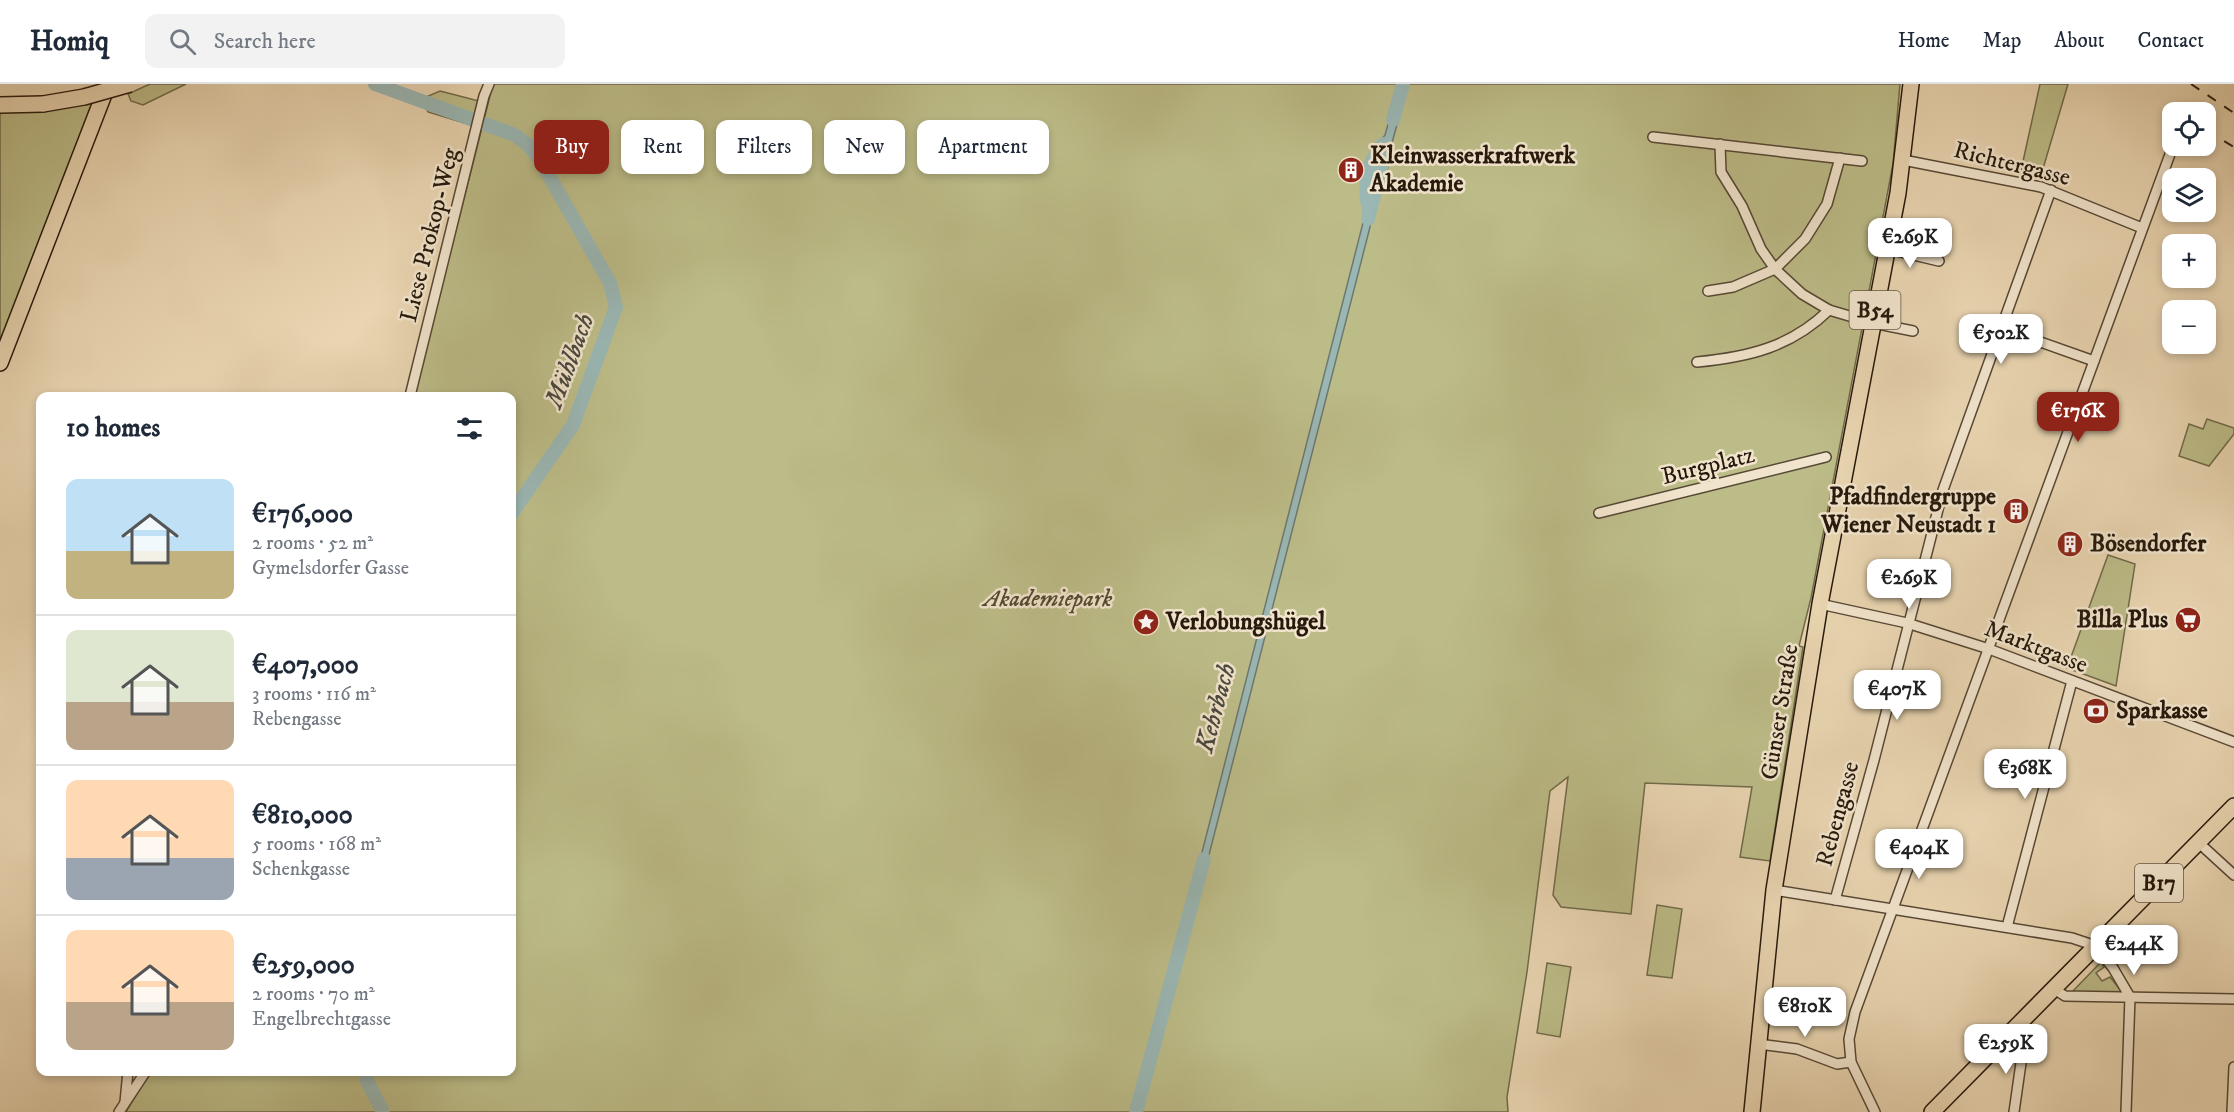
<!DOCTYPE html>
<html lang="en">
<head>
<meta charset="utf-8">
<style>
  :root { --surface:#fff; --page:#f2f2f3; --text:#1f2937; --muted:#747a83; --line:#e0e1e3; --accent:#8f2418 }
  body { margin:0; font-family:"IM FELL DW Pica",serif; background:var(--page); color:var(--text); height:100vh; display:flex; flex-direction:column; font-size:22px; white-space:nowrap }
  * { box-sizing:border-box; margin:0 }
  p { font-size:20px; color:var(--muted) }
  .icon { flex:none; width:33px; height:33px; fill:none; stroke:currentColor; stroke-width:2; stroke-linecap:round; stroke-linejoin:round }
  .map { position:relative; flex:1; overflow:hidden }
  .details { position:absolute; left:36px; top:308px; width:480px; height:684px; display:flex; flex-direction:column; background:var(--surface); border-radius:12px; box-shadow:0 3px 9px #0003 }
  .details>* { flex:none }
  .guide { position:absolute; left:534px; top:36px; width:570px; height:54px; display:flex; gap:12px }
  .buttons { position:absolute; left:2162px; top:18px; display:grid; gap:12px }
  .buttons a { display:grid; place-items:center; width:54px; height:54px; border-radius:12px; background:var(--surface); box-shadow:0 3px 9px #0003; font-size:30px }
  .price { position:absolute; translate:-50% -51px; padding:0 14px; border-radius:12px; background:#fff; color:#222; font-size:20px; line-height:39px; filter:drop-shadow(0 2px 3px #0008) }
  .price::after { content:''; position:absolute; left:50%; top:36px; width:18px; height:14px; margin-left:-9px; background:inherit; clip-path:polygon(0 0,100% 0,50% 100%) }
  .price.selected { background:var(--accent); color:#fff }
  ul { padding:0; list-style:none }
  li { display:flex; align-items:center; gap:18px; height:150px; padding:0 30px }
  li+li { border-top:2px solid var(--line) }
  li span { display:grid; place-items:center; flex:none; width:168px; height:120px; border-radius:12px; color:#555 }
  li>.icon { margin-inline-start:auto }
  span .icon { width:72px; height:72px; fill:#fffc; stroke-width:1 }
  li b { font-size:26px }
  h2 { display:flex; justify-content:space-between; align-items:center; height:72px; padding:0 30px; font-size:26px }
  .tag { padding:0 21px; border-radius:12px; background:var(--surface); box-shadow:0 3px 9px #0003; font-size:21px; line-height:54px }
  .tag.selected { background:var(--accent); color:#fff }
  header { display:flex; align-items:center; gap:36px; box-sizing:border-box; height:84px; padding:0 30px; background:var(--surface); border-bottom:2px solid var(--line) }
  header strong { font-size:28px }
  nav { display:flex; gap:33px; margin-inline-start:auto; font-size:21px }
  .search { width:420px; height:54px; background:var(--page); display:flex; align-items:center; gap:15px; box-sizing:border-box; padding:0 21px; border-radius:12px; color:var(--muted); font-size:22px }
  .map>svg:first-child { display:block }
  .green { fill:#bcbc88; stroke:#716a4a; stroke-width:1.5 }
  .water { fill:#9ab7b4; stroke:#6c7871; stroke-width:1.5 }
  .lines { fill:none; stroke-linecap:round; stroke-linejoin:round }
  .river { stroke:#9ab7b4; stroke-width:14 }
  .minor-casing { stroke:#574835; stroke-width:12 }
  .primary-casing { stroke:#26190c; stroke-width:18 }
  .trunk-casing { stroke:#26190c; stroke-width:18 }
  .minor { stroke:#f1e4cc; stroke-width:9 }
  .primary { stroke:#e9d5b1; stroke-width:15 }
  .trunk { stroke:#e9d5b1; stroke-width:15 }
  .rail { stroke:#26190c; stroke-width:2; stroke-dasharray:10 10; stroke-linecap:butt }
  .trunk-bridge-casing { stroke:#26190c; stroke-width:18; stroke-linecap:butt }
  .trunk-bridge { stroke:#e9d5b1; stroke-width:15 }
  .labels { text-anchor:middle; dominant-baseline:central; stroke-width:5; stroke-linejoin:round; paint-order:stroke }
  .shield { fill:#f1e4cc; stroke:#635646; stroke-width:1.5 }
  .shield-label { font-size:22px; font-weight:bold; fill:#26190c }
  .poi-label { font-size:24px; font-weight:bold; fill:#26190c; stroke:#f1e4cc; text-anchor:start }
  .street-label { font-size:24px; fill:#26190c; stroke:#f1e4cc }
  .park-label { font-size:24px; font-style:italic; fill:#534a31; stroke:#f1e4cc }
  .water-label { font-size:26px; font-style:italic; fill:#49483e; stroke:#f1e4cc }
</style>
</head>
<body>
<header>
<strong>Homiq</strong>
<div class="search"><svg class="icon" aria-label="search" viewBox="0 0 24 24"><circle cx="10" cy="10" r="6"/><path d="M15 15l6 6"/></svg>Search here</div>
<nav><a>Home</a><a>Map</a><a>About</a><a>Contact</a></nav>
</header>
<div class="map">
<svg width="2234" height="1028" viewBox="0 0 2234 1028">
  <rect width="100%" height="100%" fill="#e9d5b1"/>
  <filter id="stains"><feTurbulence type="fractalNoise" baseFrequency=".00333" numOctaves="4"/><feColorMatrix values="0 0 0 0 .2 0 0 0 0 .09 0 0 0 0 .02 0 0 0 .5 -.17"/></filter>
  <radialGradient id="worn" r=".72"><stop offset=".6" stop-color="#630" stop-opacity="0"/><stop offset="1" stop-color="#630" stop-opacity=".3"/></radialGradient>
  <g class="green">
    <polygon points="150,0 186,0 143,21 131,17 128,10"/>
    <polygon points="493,0 1900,0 1893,80 1811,514 1799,562 1803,563 1770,777 1740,773 1752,703 1645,699 1631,830 1561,823 1553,811 1568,693 1550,707 1527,888 1507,1013 1508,1028 126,1028 150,987 512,987 512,312 414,312"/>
    <polygon points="2040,0 2068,0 2040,95 2020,91"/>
    <polygon points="440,7 479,17 474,42 428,28 424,20 426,13"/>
    <polygon points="102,17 0,279 0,21 44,27"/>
    <polygon points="2207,335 2234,344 2234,350 2209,382 2179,372 2189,340 2203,345"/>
    <polygon points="2108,471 2135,480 2116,602 2067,584"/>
    <polygon points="1657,821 1682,825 1672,894 1647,891"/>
    <polygon points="2101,878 2104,883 2096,889 2102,897 2110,893 2118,903 2121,903 2123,908 2121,911 2072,908"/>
    <polygon points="1547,879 1571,883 1560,953 1537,949"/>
  </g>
  <g class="water">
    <polygon points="1394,19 1402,22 1389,70 1387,90 1373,86 1376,75 1370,71 1385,51"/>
    <polygon points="1370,116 1376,117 1369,147 1201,802 1198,784 1364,135 1365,118"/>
  </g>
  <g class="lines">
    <g class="river">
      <polyline points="375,0 515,51 528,61 540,76 610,199 616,223 573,341 512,429"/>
      <polyline points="1393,36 1403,0"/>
      <path d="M1369,126C1363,100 1366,81 1383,60"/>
      <polyline points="1368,135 1384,72"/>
      <polyline points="367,987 367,997 383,1028"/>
      <polyline points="1136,1028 1204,775"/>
    </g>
    <defs>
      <g id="minor">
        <polyline points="1653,53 1862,77"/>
        <polyline points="1720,60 1721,88 1742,122 1761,165 1775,185 1805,155 1827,120 1840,74"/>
        <polyline points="1903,76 2041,103 2142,144"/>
        <polyline points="1888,165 1939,177"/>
        <polyline points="1708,207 1733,203 1775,185 1802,210 1829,226"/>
        <polyline points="2001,244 2094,277"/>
        <path d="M1697,278C1749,273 1791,263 1829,226L1873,239L1913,247"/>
        <polyline points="410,312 484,12 489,0"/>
        <polyline points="1599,429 1826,373"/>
        <polyline points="1820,520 1907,539 1989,565 2234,658"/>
        <polyline points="2199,759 2234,791"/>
        <polyline points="1774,806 2072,854 2096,862 2113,884 2130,913 2126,1028"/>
        <polyline points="1835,816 1874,676 1943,406 2051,106"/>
        <polyline points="2007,843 2072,597"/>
        <polyline points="2054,905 2065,912 2234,915"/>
        <polyline points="2010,950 2021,965 2021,979 2014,1028"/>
        <polyline points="1758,960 1797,965 1837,980 1851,978"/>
        <polyline points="125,1018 128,987"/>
        <polyline points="119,1028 146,987"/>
        <polyline points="1875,1028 1851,978 1849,955 1855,928 2173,62"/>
        <polyline points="2232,1028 2234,983"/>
      </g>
      <g id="primary">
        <polyline points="1752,1028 1774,806 1820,520 1898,109 1911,0"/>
        <polyline points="1932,1028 2234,722"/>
      </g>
      <g id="trunk">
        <polyline points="0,21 43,20"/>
        <polyline points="0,279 108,0"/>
      </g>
    </defs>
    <use href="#minor" class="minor-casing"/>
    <use href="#primary" class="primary-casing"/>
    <use href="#trunk" class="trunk-casing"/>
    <use href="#minor" class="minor"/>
    <use href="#primary" class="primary"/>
    <use href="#trunk" class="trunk"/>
    <g class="rail">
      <polyline points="2191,0 2234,29"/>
      <polyline points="2207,47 2234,63"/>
    </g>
    <defs>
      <polyline id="trunk-bridge" points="43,20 84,13 130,0"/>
    </defs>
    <use href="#trunk-bridge" class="trunk-bridge-casing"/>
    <use href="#trunk-bridge" class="trunk-bridge"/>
  </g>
  <defs>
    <symbol id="building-disc" viewBox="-11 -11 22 22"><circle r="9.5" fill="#8f2418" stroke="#f1e4cc"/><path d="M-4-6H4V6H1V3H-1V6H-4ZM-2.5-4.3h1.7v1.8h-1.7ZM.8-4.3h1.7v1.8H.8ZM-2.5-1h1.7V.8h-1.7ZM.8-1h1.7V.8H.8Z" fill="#fff"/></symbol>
    <symbol id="supermarket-disc" viewBox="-11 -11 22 22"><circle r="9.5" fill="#8f2418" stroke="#f1e4cc"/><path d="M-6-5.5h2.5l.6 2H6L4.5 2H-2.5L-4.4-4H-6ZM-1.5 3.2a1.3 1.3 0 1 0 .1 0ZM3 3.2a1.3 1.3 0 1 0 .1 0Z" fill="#fff"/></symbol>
    <symbol id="sight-disc" viewBox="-11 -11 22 22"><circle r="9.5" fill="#8f2418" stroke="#f1e4cc"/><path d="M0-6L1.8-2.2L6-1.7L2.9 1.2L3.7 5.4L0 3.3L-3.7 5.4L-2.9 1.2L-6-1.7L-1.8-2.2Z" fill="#fff"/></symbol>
    <symbol id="bank-disc" viewBox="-11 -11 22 22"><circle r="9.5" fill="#8f2418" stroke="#f1e4cc"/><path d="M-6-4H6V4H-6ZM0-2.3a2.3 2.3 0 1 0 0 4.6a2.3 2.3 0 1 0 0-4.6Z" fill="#fff"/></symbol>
  </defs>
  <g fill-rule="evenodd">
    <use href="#building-disc" x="1336" y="71" width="30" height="30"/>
    <use href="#building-disc" x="2001" y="412" width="30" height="30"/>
    <use href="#building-disc" x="2055" y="445" width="30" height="30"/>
    <use href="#supermarket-disc" x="2173" y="521" width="30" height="30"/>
    <use href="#sight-disc" x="1131" y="523" width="30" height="30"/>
    <use href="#bank-disc" x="2081" y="612" width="30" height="30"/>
  </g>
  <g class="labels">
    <g class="shield">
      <rect x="1849.5" y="207" width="51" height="38" rx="4.5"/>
      <rect x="2135" y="780" width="48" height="38" rx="4.5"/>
    </g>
    <g class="shield-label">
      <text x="1875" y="226">B54</text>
      <text x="2159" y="799">B17</text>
    </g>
    <g class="poi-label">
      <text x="1370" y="72">Kleinwasserkraftwerk<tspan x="1370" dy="28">Akademie</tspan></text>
      <text x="1996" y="413" text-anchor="end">Pfadfindergruppe<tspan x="1996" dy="28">Wiener Neustadt 1</tspan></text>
      <text x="2090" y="460">Bösendorfer</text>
      <text x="2168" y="536" text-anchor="end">Billa Plus</text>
      <text x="1166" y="538">Verlobungshügel</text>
      <text x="2116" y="627">Sparkasse</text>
    </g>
    <g class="street-label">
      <text transform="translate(2012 80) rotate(14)">Richtergasse</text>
      <text transform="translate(430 151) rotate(-76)">Liese Prokop-Weg</text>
      <text transform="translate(1708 382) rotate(-14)">Burgplatz</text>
      <text transform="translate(2036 563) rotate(21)">Marktgasse</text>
      <text transform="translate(1780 628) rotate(-81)">Günser Straße</text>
      <text transform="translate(1838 730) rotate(-75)">Rebengasse</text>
    </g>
    <g class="park-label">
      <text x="1048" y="515">Akademiepark</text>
    </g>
    <g class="water-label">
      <text transform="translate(570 277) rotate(-70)">Mühlbach</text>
      <text transform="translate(1216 624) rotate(-75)">Kehrbach</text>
    </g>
  </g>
  <rect width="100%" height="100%" filter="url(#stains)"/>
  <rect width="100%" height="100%" fill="url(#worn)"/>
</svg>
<div class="buttons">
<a><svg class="icon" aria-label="locate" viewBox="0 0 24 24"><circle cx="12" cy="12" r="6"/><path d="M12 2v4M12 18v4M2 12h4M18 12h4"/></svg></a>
<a><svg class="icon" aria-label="layers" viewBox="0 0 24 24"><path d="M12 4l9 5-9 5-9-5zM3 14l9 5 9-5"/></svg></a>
<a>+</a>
<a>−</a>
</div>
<b class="price" style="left:1910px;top:185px">€269K</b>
<b class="price" style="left:2001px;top:281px">€502K</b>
<b class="price selected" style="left:2078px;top:359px">€176K</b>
<b class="price" style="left:1909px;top:526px">€269K</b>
<b class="price" style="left:1897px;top:637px">€407K</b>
<b class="price" style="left:2025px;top:716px">€368K</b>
<b class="price" style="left:1919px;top:796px">€404K</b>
<b class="price" style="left:2134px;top:892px">€244K</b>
<b class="price" style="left:1805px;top:954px">€810K</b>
<b class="price" style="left:2006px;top:991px">€259K</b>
<div class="guide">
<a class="tag selected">Buy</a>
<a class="tag">Rent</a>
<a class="tag">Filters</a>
<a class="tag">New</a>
<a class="tag">Apartment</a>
</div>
<section class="details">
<h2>10 homes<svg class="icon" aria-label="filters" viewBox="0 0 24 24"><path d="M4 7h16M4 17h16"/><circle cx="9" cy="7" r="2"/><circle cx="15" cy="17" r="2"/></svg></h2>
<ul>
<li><span style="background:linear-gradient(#bfe0f5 60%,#c2b280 0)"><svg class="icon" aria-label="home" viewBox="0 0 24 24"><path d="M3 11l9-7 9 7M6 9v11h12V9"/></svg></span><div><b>€176,000</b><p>2 rooms · 52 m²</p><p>Gymelsdorfer Gasse</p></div></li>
<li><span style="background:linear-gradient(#dfe7d0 60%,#b9a48a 0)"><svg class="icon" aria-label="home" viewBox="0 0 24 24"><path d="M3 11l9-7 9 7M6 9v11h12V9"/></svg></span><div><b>€407,000</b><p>3 rooms · 116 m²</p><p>Rebengasse</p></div></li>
<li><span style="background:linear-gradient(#ffd9b3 65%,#9aa5b1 0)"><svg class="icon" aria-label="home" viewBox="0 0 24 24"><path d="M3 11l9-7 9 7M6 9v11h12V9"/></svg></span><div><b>€810,000</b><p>5 rooms · 168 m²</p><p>Schenkgasse</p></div></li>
<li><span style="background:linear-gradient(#ffd9b3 60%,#b9a48a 0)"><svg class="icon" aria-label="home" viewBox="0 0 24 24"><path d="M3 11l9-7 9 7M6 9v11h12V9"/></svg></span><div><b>€259,000</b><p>2 rooms · 70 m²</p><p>Engelbrechtgasse</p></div></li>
</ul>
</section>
</div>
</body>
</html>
